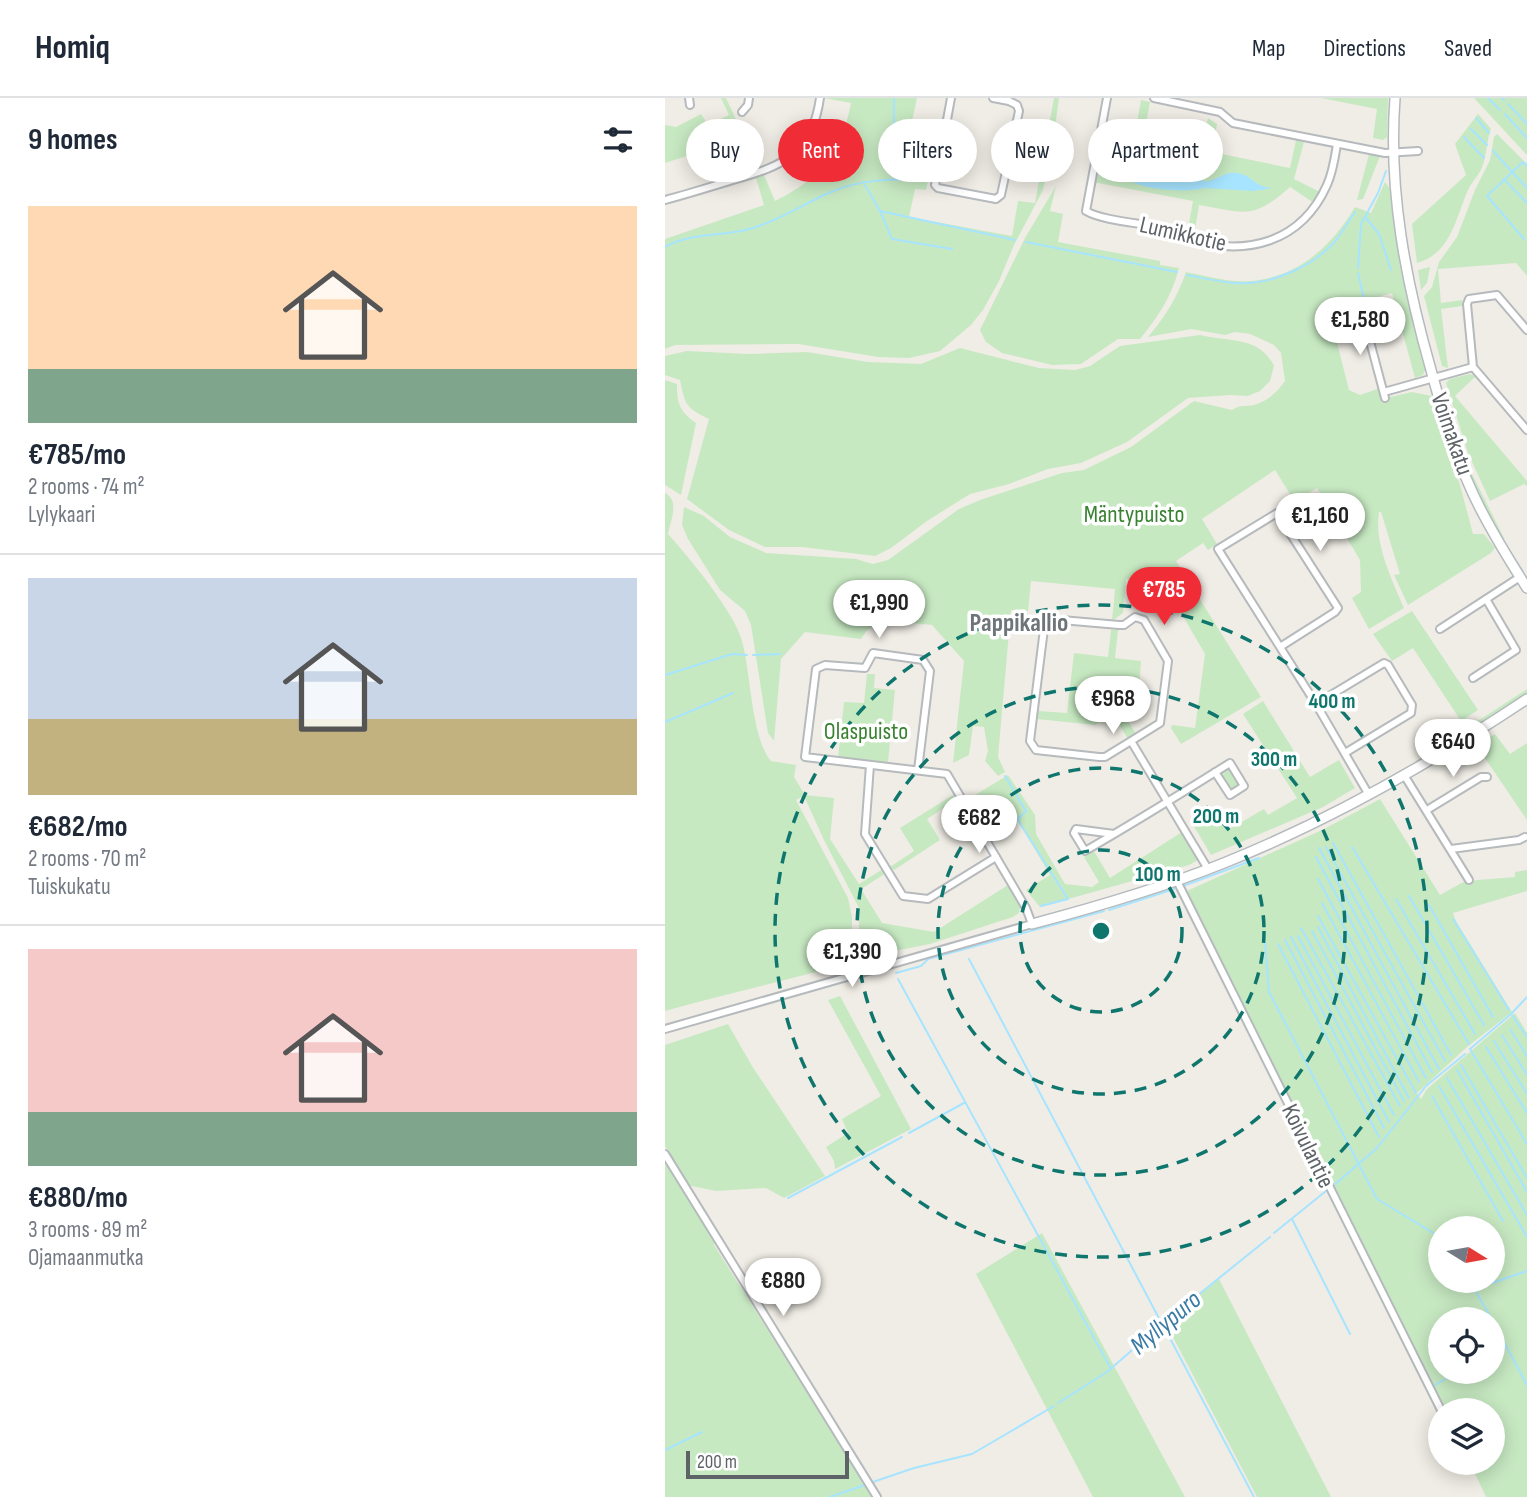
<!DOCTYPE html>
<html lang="en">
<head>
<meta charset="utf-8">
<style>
  :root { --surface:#fff; --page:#f2f2f3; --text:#1f2937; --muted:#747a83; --line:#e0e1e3; --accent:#f02c37 }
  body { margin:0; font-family:"Sofia Sans Condensed",sans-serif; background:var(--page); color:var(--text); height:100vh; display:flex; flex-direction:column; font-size:26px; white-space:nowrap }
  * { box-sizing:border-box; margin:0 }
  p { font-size:23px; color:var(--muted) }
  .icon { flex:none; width:38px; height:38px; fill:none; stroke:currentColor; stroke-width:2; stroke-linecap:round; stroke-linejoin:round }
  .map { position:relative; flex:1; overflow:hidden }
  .side { display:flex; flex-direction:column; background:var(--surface); width:665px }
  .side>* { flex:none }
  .top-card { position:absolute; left:21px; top:21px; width:665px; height:63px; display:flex; gap:14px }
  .needle { width:46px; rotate:101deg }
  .tools { position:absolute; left:763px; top:1118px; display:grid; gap:14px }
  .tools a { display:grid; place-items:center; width:77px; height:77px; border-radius:50%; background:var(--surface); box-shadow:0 4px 18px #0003; font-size:35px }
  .scale { position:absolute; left:21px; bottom:18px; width:163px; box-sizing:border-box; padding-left:7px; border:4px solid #5d6367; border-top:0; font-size:19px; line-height:24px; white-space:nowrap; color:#5d6367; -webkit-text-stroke:5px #fff; paint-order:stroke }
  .price { position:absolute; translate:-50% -60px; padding:0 16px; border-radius:24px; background:#fff; color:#222; font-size:23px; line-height:46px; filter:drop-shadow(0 2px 4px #0008) }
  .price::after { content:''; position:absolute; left:50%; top:42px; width:21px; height:16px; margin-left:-10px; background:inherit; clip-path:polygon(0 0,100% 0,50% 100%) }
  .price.active { background:var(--accent); color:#fff }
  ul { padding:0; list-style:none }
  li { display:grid; align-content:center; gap:14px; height:371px; padding:0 28px }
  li+li { border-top:2px solid var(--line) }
  li span { display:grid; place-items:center; height:217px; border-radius:0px; color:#555 }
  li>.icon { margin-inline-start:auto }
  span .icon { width:126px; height:126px; fill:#fffc; stroke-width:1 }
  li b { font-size:30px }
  h2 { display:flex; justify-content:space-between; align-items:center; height:84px; padding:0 28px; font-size:30px }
  .pill { padding:0 24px; border-radius:32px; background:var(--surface); box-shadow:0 4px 18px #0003; font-size:24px; line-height:63px }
  .pill.active { background:var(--accent); color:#fff }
  header { display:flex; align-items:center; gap:42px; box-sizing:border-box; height:98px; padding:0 35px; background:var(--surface); border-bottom:2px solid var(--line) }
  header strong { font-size:33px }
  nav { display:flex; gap:38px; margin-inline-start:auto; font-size:24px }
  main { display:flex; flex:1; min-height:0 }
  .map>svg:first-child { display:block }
  .green { fill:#c7e9c2; fill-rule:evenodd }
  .water { fill:#a7e4ff }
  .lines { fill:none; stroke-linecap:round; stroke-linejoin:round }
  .stream { stroke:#a7e4ff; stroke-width:2 }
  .street-casing { stroke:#b6babd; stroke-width:10 }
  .secondary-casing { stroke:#b4babe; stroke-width:12 }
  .street { stroke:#fff; stroke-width:6 }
  .secondary { stroke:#fff; stroke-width:9 }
  .ring { fill:none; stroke:#0f766e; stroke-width:3.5; stroke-dasharray:12 9 }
  .labels { text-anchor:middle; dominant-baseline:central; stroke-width:7; stroke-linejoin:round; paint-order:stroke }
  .street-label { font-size:24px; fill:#5d6367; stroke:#fff }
  .park-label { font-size:24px; fill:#388230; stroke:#fff }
  .neighbourhood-label { font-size:26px; font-weight:bold; fill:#6e7579; stroke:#fff }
  .water-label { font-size:26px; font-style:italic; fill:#3a7ba4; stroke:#fff }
  .centre { fill:#0f766e; stroke:#fff; stroke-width:3.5 }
  .ring-label { font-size:21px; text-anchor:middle; font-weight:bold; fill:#0f766e; stroke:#fff; stroke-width:7; stroke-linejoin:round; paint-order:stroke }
</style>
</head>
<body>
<header>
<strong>Homiq</strong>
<nav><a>Map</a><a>Directions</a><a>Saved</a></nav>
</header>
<main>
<section class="side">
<h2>9 homes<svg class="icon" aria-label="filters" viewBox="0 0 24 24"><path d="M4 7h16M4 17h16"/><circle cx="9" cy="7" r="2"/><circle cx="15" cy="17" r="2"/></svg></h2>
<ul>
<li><span style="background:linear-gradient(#ffd9b3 75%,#7fa58c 0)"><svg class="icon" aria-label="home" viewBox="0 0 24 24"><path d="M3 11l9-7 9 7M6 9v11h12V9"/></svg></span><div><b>€785/mo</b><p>2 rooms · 74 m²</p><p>Lylykaari</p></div></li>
<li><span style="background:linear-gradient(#c9d6e8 65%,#c2b280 0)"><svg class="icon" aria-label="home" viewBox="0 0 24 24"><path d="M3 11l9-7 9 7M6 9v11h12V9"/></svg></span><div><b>€682/mo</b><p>2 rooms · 70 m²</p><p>Tuiskukatu</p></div></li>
<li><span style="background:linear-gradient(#f6c9c9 75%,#7fa58c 0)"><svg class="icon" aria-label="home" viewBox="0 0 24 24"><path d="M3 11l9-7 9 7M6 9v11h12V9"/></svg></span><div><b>€880/mo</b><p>3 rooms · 89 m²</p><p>Ojamaanmutka</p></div></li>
</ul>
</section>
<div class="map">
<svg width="862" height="1399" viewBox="0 0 862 1399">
  <rect width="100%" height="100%" fill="#f0ede6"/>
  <g class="green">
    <polygon points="56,0 61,0 94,71 87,73 74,41 0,65 0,27 11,29 36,16 43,27 64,17"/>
    <path d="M159,0H252L236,74L264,79L261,92L250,91L244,119L347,138L353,103L370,105L389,0H394L387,52L378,92L349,147L334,183L318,212L306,227L275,253L244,260L213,259L133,246L10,247L0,251V141L99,107L91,80L99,77L110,103C156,80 176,56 186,5Z"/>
    <polygon points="656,0 723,0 722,39 718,42 708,40 712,11"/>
    <polygon points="809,0 862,0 862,57"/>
    <path d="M476,2L485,4L480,32L538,42L543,20L552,26L547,54L625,70L631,42L639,44L629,81L655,94L649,105L625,89C588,122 580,115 534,107L529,138L523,131L528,103L428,84L430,76L462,81Z"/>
    <path d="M813,16L826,31C822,41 822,53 819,63C817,74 808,82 803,92C791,119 786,156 752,165L747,126L801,77L790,46Z"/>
    <polygon points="832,36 862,66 862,178 851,165 773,171 776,205 797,202 798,208 776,211 783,270 777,268 759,198 767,189 774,164 792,139 810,92 825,62 829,39"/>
    <polygon points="704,56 715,58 698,101 692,102"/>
    <path d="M720,84L725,91L740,192L760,272L758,277L750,280L727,195L695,204L671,205L667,225L684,292L695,297L715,290L717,301L747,294L767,298L780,347L795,387L808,436H819L830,450L826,455L743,507L729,477L735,476L716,414H714C709,446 727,482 739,510L704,531L687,500L696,494L695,462L652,390L630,404L610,372L537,421L552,446L543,452L538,445L511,463L596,599L516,646L506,630L507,627L530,630L540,556L498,484L461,481L458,515L447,523L450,491L366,483L363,513L346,512L333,659L340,674L333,678L320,663L323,653L319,629L308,628L304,657L288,665L299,563L267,527L217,522L202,532L196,541L140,534L116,561L109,643L103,635L86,527L80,513L55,492L23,441L17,427L19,409L39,418L65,439L101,455L191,461L208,466L223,462L294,411L315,402L397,375L419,372L466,349L529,303L567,312C575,306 581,309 589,307C603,303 612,294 620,283L616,255L609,247L585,236L570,234L560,237L526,231L483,239C500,219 512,200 521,174C542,178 565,185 586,183C633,179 667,148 690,109L706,115Z"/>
    <path d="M391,88L385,113L398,116L393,144L495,163V167L514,170C507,198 493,219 475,241H453L416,266L387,267L337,255L321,244L315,232L360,140Z"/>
    <polygon points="765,169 762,185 756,192 753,172"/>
    <path d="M535,237C563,244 595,238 609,268L605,283L595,293L583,298L565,297L523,300L462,344L416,365L383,371L344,386L305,396L262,423L226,450L210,458L137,449H100L64,432L22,401L44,321C21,310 20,307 15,282L0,277V258L22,253L84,256L142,254L203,264L256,266L295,250L374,270L410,272L425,268L455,248Z"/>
    <polygon points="805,276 811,278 790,298 862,383 862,388 859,386 825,403 803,355 781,285 785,281"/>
    <path d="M0,282L12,286C12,306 15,314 31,325L16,397L0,387Z"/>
    <path d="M777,292H780L805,372L840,442C831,435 825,421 820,410C801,372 787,333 777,292Z"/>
    <path d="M0,395C15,403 6,421 3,436C23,458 70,515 77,543C86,575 86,639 106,663L131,667L129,679L140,697L169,700L165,741L194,786L218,771L221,775L196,791L217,825L269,834L343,787L355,809L354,815L348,819L265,846L194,860V810L159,742L139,698L131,702L183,800L187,819V864C125,882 62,895 0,913Z"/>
    <polygon points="747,513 813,612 796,623 748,550 727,563 708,536"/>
    <polygon points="446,532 453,532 450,560 476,563 473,602 457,613 471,636 463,641 448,616 430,627 372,621 373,613 402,615 409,555 443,559"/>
    <polygon points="202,576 210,576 209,590 230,592 223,664 173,660 179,604 199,605"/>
    <polygon points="862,591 862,595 769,654 749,664"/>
    <polygon points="598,603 645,679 674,662 690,690 658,709 546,757 527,725 549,710 563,732 599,711 603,717 632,700 578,616"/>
    <polygon points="830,636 845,656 862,645 862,722 811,647"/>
    <polygon points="565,669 576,687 566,694 555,675"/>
    <polygon points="343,677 370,717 371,736 400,786 427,789 434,784 419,759 429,753 445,780 517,734 533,762 524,767 375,809 361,792 385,777 353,723 328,738 305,700"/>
    <polygon points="288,697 291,702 262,721 275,742 229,772 225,769 249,753 235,730"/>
    <path d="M715,701L775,797L800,783L850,779V774L862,772V793L788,815L791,823L847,914L802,949L752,995L756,1001L762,991L850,915L862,935V1399H821L805,1365H828V1312H779L522,793L657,732ZM775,1130H828V1183H775ZM775,1222H828V1274H775Z"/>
    <polygon points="175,898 246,1031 170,1071 169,1063 161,1049 183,1035 177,1021 216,998 163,902"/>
    <polygon points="63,926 87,968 160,1078 119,1100 101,1090 51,1093 22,1087 0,1048 0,947"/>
    <polygon points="0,1065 50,1141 49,1147 208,1399 0,1399"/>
    <polygon points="377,1135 520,1399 428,1399 311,1176"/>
    <polygon points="554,1181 666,1399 592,1399 500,1224"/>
  </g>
  <path class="water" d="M499,61L529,67L538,83C550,85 557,73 572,75C590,78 587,89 609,90L588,93L539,90C523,95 480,92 466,83L491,63Z"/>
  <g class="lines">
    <g class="stream">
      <polyline points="229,0 229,79"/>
      <polyline points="823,0 835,12"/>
      <polyline points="837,0 839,2"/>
      <polyline points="843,6 862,26"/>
      <polyline points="840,16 862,40"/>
      <polyline points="811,20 824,35"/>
      <polyline points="806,31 822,47"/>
      <polyline points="799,39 819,60"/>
      <polyline points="828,53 862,90"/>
      <polyline points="839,81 862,105"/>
      <polyline points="200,87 215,113 227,141 287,151"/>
      <polyline points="215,113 350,142"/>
      <polyline points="701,120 714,136 726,172"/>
      <polyline points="859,141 822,98 858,64 862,68"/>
      <polyline points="361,144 512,174"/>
      <path d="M0,149C26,134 59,139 88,130C115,122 140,105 166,94C191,83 229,79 255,83"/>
      <polyline points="693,170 696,126 713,95 721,73"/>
      <polyline points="693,175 699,201"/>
      <path d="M522,177C538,180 554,184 570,185C605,188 650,168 672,141C678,132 684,123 690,114"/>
      <polyline points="846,455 858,474"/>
      <polyline points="862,480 862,481"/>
      <polyline points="88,557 115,556"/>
      <polyline points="0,577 67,556 82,557"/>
      <polyline points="0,624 68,595"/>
      <polyline points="340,678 361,713 353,721 354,724 403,801 376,808"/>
      <polyline points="668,745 786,957"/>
      <polyline points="661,749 780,963"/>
      <polyline points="687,749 804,946"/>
      <polyline points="654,750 774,971"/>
      <polyline points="651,759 767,974"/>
      <polyline points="653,781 761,980"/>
      <polyline points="518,788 594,760"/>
      <polyline points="744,798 819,927"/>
      <polyline points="731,801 810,936"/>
      <polyline points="657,805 754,984"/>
      <polyline points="764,807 828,919"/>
      <polyline points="444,812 509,791"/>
      <polyline points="653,818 751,995"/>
      <polyline points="788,821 844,912"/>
      <polyline points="653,829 744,1000"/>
      <polyline points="636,830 735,1008"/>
      <polyline points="647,833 739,1003"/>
      <polyline points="633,838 729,1017"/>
      <polyline points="626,839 724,1024"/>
      <polyline points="620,842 719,1030"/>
      <polyline points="600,845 604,894 712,1101 775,1139"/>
      <polyline points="613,846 714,1039"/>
      <polyline points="304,861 497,1226"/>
      <polyline points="231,875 256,868 263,861 439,813"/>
      <polyline points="233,881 446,1271"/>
      <polyline points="862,899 846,916 805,951 862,1046"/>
      <polyline points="847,917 862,939"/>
      <polyline points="845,931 862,958"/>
      <polyline points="837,937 862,977"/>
      <polyline points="829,943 862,996"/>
      <polyline points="821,949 862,1015"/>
      <polyline points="796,967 862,1080"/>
      <polyline points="792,972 862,1094"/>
      <polyline points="782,980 862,1117"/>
      <polyline points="774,988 862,1139"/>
      <polyline points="767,998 838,1123"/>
      <polyline points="244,1035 299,1005"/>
      <polyline points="668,1088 712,1050 761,988 800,956"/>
      <polyline points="123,1100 237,1039"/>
      <polyline points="627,1121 685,1236"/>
      <polyline points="609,1135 661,1093"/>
      <polyline points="806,1183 810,1191 862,1173"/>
      <polyline points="810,1192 827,1222"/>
      <polyline points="828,1223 841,1248 828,1255"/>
      <polyline points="500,1231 589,1399"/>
      <polyline points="841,1248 862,1287"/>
      <polyline points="768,1288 793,1274"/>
      <polyline points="393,1305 442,1274 497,1226 605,1139"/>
      <polyline points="0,1352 37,1334"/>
      <polyline points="208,1384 249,1370 307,1356 389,1308"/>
      <polyline points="165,1399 200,1387"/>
    </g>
    <defs>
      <g id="street">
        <polyline points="24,0 25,7"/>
        <polyline points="286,0 270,87 273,90 331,101 336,97 354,13 352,7 344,3 328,0"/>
        <path d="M442,0L421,113C438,123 477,125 499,130C507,133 515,139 523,141C581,159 636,145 662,87C668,74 670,59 672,46"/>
        <polyline points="489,0 555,14 568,25 720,55 753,53"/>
        <polyline points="77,14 83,7 84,0"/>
        <path d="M0,102C23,96 45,89 68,82C118,68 147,56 155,0"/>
        <polyline points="704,224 702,232 720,300"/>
        <polyline points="808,269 802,206 804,201 832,197 862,232"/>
        <polyline points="719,294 808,269 862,332"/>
        <polyline points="775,531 855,479"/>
        <polyline points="615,549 670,514 673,510 612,415 553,451 651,606 704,697"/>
        <polyline points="808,580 851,552 821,501"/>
        <polyline points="651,606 719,565 723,567 747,607 746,615 680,655"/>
        <polyline points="466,643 495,625 503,563 479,522 470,519 459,527 454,527 385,521 380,523 365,643 371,652 434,659 440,659 466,643 543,771"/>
        <polyline points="205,667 200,736 238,798 263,801 331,759"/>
        <polyline points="739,677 804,782"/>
        <polyline points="762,712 816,679 822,679"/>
        <path d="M449,736L411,731L409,735L420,753C469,725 517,695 565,665L579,688L565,697L550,674"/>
        <polyline points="786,751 854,742 860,739"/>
        <polyline points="512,783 776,1312"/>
        <polyline points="0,931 367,826 361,810 282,676 140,659 151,571 160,567 200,570 208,555 258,562 265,573 253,672"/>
        <polyline points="0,1056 212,1399"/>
        <polyline points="803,1365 803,1366"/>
      </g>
      <g id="secondary">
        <path d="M730,0C723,93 741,184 766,272C779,320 793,368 816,412C830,439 846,465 862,490"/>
        <path d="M367,826C431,809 497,790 559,765C666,722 766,665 862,601"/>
      </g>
    </defs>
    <use href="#street" class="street-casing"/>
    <use href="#secondary" class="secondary-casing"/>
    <use href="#street" class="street"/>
    <use href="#secondary" class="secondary"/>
  </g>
  <g class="ring">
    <circle cx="436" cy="833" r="81"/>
    <circle cx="436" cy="833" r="163"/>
    <circle cx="436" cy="833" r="244"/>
    <circle cx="436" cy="833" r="326"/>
  </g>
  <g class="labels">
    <g class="street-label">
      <text transform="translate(518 136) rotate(13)">Lumikkotie</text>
      <text transform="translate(787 336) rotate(71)">Voimakatu</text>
      <text transform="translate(643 1048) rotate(64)">Koivulantie</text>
    </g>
    <g class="park-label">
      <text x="469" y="416">Mäntypuisto</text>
      <text x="201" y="633">Olaspuisto</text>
    </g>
    <g class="neighbourhood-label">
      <text x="354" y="525">Pappikallio</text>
    </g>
    <g class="water-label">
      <text transform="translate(501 1225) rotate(-40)">Myllypuro</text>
    </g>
  </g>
  <circle cx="436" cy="833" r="10" class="centre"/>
  <g class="ring-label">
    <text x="667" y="610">400 m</text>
    <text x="609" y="668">300 m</text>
    <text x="551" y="725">200 m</text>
    <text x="493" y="783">100 m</text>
  </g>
</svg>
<div class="tools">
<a><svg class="needle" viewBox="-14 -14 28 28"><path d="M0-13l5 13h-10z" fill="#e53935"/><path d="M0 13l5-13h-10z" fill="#747a83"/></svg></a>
<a><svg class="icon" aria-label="locate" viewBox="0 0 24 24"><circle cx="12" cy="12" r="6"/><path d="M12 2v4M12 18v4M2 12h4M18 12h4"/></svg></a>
<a><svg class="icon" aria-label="layers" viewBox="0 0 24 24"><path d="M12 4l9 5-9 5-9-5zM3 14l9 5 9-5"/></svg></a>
</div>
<div class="scale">200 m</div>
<b class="price" style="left:695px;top:259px">€1,580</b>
<b class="price" style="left:655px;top:455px">€1,160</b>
<b class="price active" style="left:499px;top:529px">€785</b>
<b class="price" style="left:214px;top:542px">€1,990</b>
<b class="price" style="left:448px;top:638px">€968</b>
<b class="price" style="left:788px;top:681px">€640</b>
<b class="price" style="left:314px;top:757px">€682</b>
<b class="price" style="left:187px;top:891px">€1,390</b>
<b class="price" style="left:118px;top:1220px">€880</b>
<div class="top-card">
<a class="pill">Buy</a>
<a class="pill active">Rent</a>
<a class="pill">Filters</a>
<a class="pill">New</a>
<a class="pill">Apartment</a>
</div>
</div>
</main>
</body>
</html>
